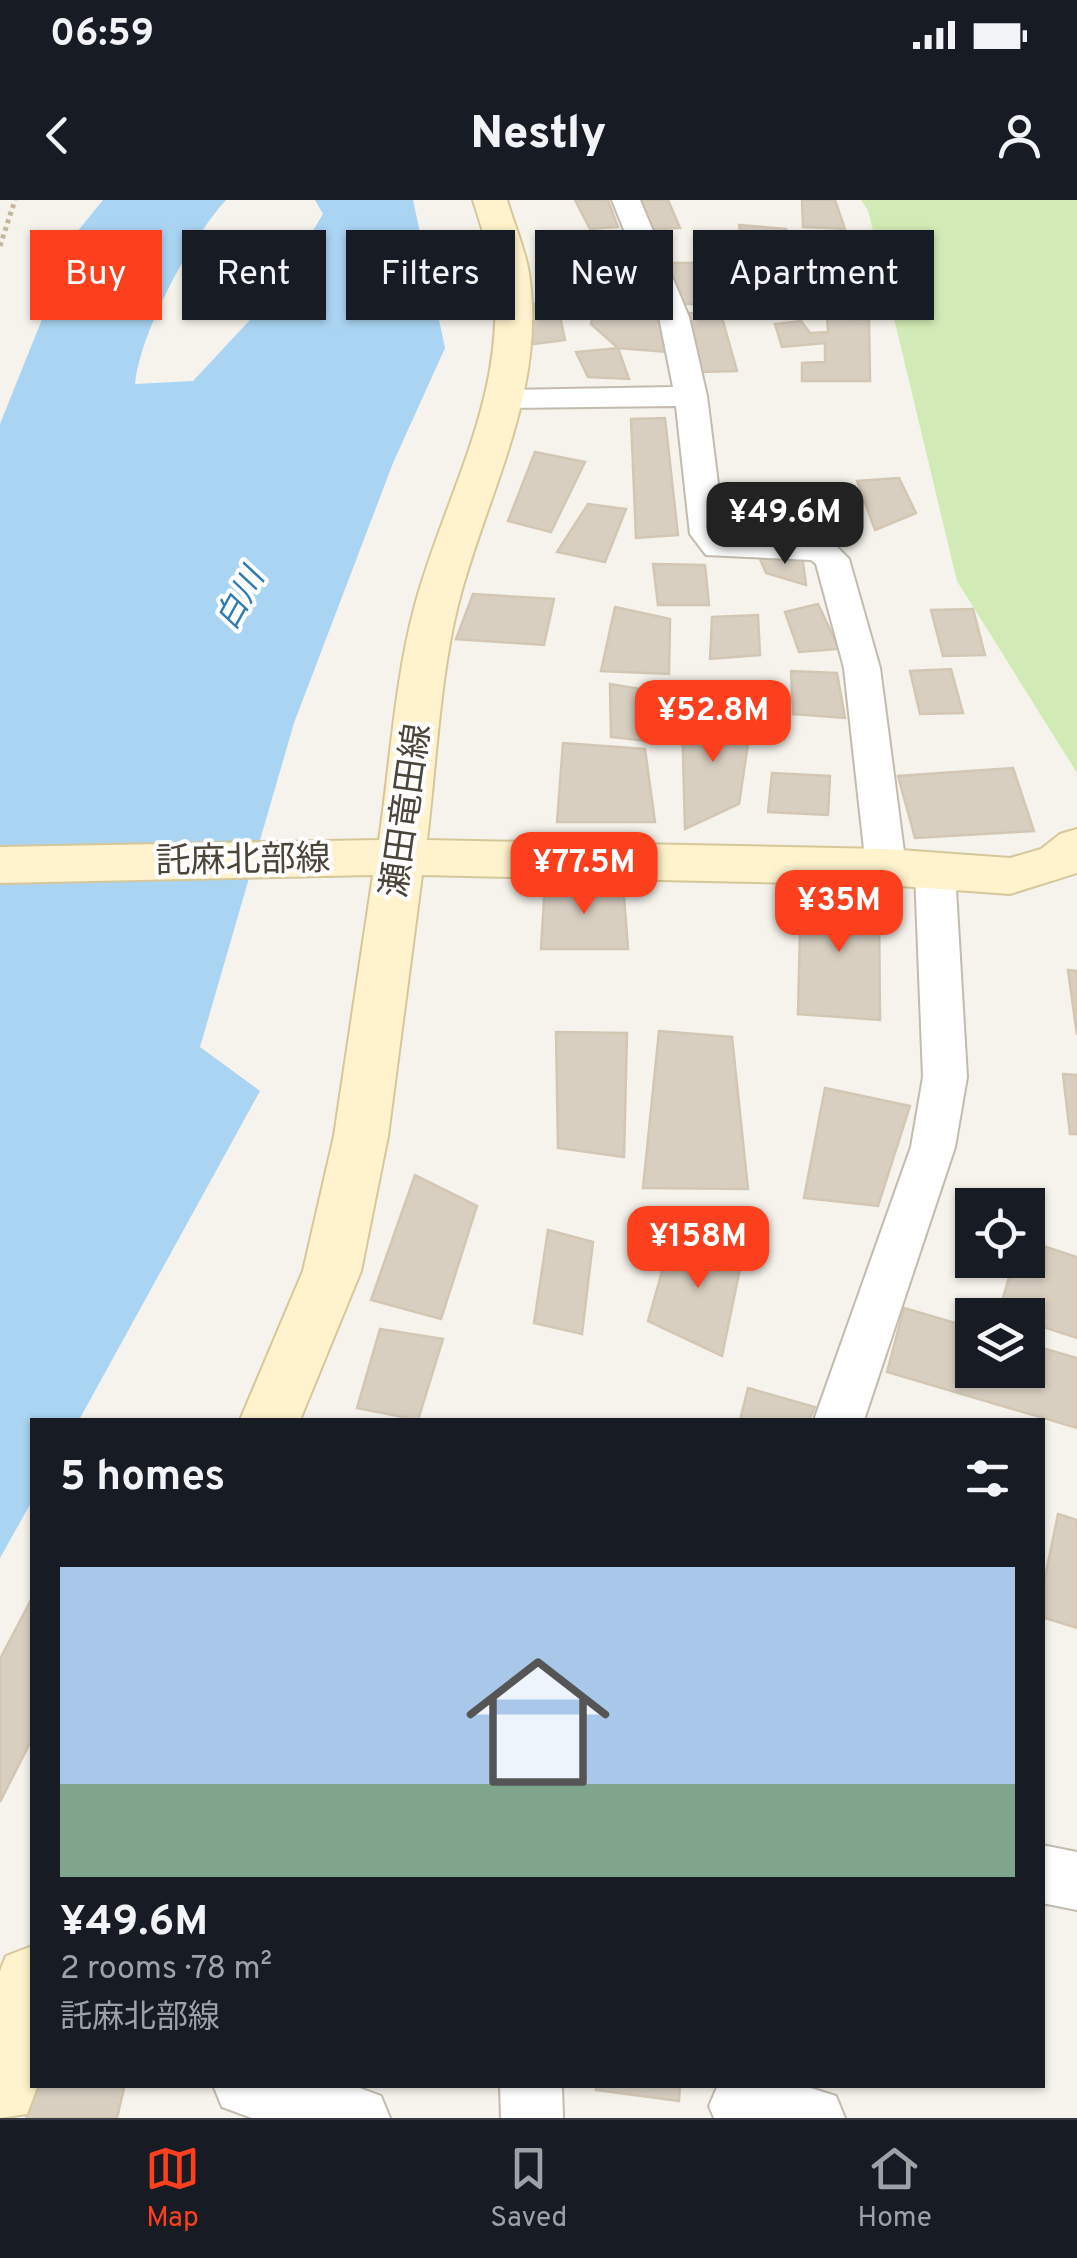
<!DOCTYPE html>
<html lang="en">
<head>
<meta charset="utf-8">
<style>
  :root { --surface:#171b24; --page:#20242c; --text:#f1f3f6; --muted:#9ea1a6; --line:#363941; --accent:#fc3f1d }
  body { margin:0; font-family:Overpass,"Noto Sans JP",sans-serif; background:var(--page); color:var(--text); height:100vh; display:flex; flex-direction:column; font-size:38px; white-space:nowrap }
  * { box-sizing:border-box; margin:0 }
  p { font-size:32px; color:var(--muted) }
  .icon { flex:none; width:55px; height:55px; fill:none; stroke:currentColor; stroke-width:2; stroke-linecap:round; stroke-linejoin:round }
  .map { position:relative; flex:1; overflow:hidden }
  .panel { position:absolute; left:30px; top:1218px; width:1015px; height:670px; display:flex; flex-direction:column; background:var(--surface); border-radius:0px; box-shadow:0 2px 8px #0004 }
  .panel>* { flex:none }
  .guide { position:absolute; left:30px; top:30px; width:1018px; height:90px; display:flex; gap:20px }
  .fabs { position:absolute; left:955px; top:988px; display:grid; gap:20px }
  .fabs a { display:grid; place-items:center; width:90px; height:90px; border-radius:0px; background:var(--surface); box-shadow:0 2px 8px #0004; font-size:50px }
  .price { position:absolute; translate:-50% -85px; padding:0 22px; border-radius:20px; background:var(--accent); color:#fff; font-size:32px; line-height:65px; filter:drop-shadow(0 2px 5px #0008) }
  .price::after { content:''; position:absolute; left:50%; top:60px; width:30px; height:22px; margin-left:-15px; background:inherit; clip-path:polygon(0 0,100% 0,50% 100%) }
  .price.on { background:#222; color:#fff }
  ul { padding:0; list-style:none }
  li { display:grid; align-content:center; gap:20px; height:530px; padding:0 30px }
  li span { display:grid; place-items:center; height:310px; border-radius:0px; color:#555 }
  li>.icon { margin-inline-start:auto }
  span .icon { width:180px; height:180px; fill:#fffc; stroke-width:1 }
  li b { font-size:42px }
  h2 { display:flex; justify-content:space-between; align-items:center; height:120px; padding:0 30px; font-size:42px }
  .tag { padding:0 35px; border-radius:0px; background:var(--surface); box-shadow:0 2px 8px #0004; font-size:35px; line-height:90px }
  .tag.on { background:var(--accent); color:#fff }
  .status { display:flex; justify-content:space-between; align-items:center; height:70px; padding:0 50px; background:var(--surface); direction:ltr }
  .status svg { height:28px; fill:currentColor }
  header { display:flex; justify-content:space-between; align-items:center; height:130px; padding:0 30px; background:var(--surface); font-size:45px; font-weight:800 }
  .dock { display:flex; justify-content:space-around; align-items:center; height:140px; border-top:2px solid var(--line); background:var(--surface); font-size:28px; color:var(--muted) }
  .dock a { display:grid; justify-items:center; gap:5px }
  .dock .on { color:var(--accent) }
  .map>svg:first-child { display:block }
  .green { fill:#d2eab5 }
  .water { fill:#a9d4f2 }
  .building { fill:#d8cfc1; stroke:#d3c7b4; stroke-width:2.5 }
  .lines { fill:none; stroke-linecap:round; stroke-linejoin:round }
  .minor-casing { stroke:#c2bbae; stroke-width:4 }
  .secondary-casing { stroke:#d6c79b; stroke-width:4 }
  .path { stroke:#c4b79f; stroke-width:5; stroke-dasharray:4 4; stroke-linecap:butt }
  .minor { fill:#fff; fill-rule:evenodd }
  .secondary { fill:#fff3cd; fill-rule:evenodd }
  .labels { text-anchor:middle; dominant-baseline:central; stroke-width:8; stroke-linejoin:round; paint-order:stroke }
  .far-water-label { font-size:32px; font-style:italic; fill:#2e7ab2; stroke:#fff }
  .street-label { font-size:35px; fill:#4b4439; stroke:#fff }
</style>
</head>
<body>
<div class="status"><b>06:59</b><svg viewBox="0 0 49 12"><path d="M0 12V9h3v3zM5 12V6h3v6zM10 12V3h3v9zM15 12V0h3v12zM26 1h20v11H26zM47 4h2v5h-2z"/></svg></div>
<header><svg class="icon" aria-label="back" viewBox="0 0 24 24"><path d="M15 5l-7 7 7 7"/></svg>Nestly<svg class="icon" aria-label="person" viewBox="0 0 24 24"><circle cx="12" cy="8" r="4"/><path d="M4 21q1-7 8-7t8 7"/></svg></header>
<div class="map">
<svg width="1077" height="1918" viewBox="0 0 1077 1918">
  <rect width="100%" height="100%" fill="#f6f3ec"/>
  <polygon class="green" points="861,0 1077,0 1077,573 957,381 868,10"/>
  <path class="water" d="M103,0H226C191,38 140,132 135,184L193,181L275,93L323,14L315,0H413L445,148L393,263L294,523L200,847L260,891L79,1220H32V1301L0,1358V224L77,32Z"/>
  <g class="building">
    <polygon points="575,0 608,0 618,27 590,29"/>
    <polygon points="638,0 668,0 680,28 638,31"/>
    <polygon points="802,0 835,0 845,29 803,27"/>
    <polygon points="739,25 786,29 804,64 745,61"/>
    <polygon points="812,42 862,47 871,108 833,108"/>
    <polygon points="664,63 737,63 740,76 706,80 705,104 678,104"/>
    <polygon points="640,66 647,88 607,85 606,67"/>
    <polygon points="557,102 565,140 533,144 528,104"/>
    <polygon points="595,103 656,113 669,152 618,148 591,124"/>
    <polygon points="682,113 721,114 737,171 699,172"/>
    <polygon points="827,118 869,120 870,181 802,181 802,163 825,162 825,143 782,147 775,124 801,121 810,133 828,132"/>
    <polygon points="618,148 629,179 588,177 576,152"/>
    <polygon points="665,218 678,335 636,338 631,219"/>
    <polygon points="535,252 585,262 551,332 508,321"/>
    <polygon points="899,278 916,313 875,330 857,281"/>
    <polygon points="588,304 626,309 605,362 557,352"/>
    <polygon points="802,355 806,385 766,373 759,357"/>
    <polygon points="653,364 705,365 709,405 658,405"/>
    <polygon points="473,394 554,399 544,445 456,439"/>
    <polygon points="818,404 839,449 799,452 785,412"/>
    <polygon points="615,407 670,419 669,474 601,471"/>
    <polygon points="973,409 985,455 943,456 931,410"/>
    <polygon points="758,415 760,455 710,459 712,417"/>
    <polygon points="951,469 963,513 920,514 910,471"/>
    <polygon points="791,471 837,473 845,518 793,514"/>
    <polygon points="610,484 653,491 665,543 611,537"/>
    <polygon points="752,517 739,604 685,629 682,519"/>
    <polygon points="563,543 645,549 655,622 557,622"/>
    <polygon points="1013,568 1034,631 915,638 898,576"/>
    <polygon points="772,573 830,576 828,615 768,612"/>
    <polygon points="545,683 623,683 628,749 541,749"/>
    <polygon points="801,686 879,697 880,820 798,814"/>
    <polygon points="1068,770 1077,771 1077,835"/>
    <polygon points="659,831 732,837 748,989 643,988"/>
    <polygon points="556,832 627,833 624,957 558,948"/>
    <polygon points="1063,874 1077,875 1077,934 1070,934"/>
    <polygon points="825,888 910,906 878,1006 804,998"/>
    <polygon points="415,975 477,1006 441,1119 371,1100"/>
    <polygon points="548,1030 593,1042 582,1134 534,1123"/>
    <polygon points="673,1033 744,1049 722,1156 648,1121"/>
    <polygon points="1028,1041 1077,1057 1077,1138 1028,1122 1028,1115 999,1112 1014,1060 1028,1060"/>
    <polygon points="904,1108 972,1128 972,1170 1028,1170 1028,1144 1077,1158 1077,1228 887,1172"/>
    <polygon points="380,1129 443,1139 418,1220 357,1208"/>
    <polygon points="748,1188 815,1207 809,1220 740,1220"/>
    <polygon points="1058,1314 1077,1320 1077,1428 1042,1417 1042,1392"/>
    <polygon points="32,1398 32,1539 0,1602 0,1459"/>
    <polygon points="34,1885 103,1885 124,1888 117,1918 26,1918"/>
    <polygon points="597,1885 680,1885 679,1901 596,1890"/>
  </g>
  <g class="lines">
    <defs>
      <g id="minor">
        <polygon points="612,0 640,0 689,117 707,196 724,332 728,337 819,338 831,341 849,359 880,468 906,667 900,677 886,681 872,677 866,667 844,468 816,364 811,360 706,355 690,334 676,206 507,208 491,199 507,190 673,187 659,117"/>
        <polygon points="935,657 949,662 955,672 967,877 955,947 864,1220 814,1220 911,947 923,877 915,672 921,662"/>
        <polygon points="1042,1645 1077,1652 1077,1710 1042,1703"/>
        <polygon points="213,1885 352,1885 381,1896 390,1918 252,1918 222,1907"/>
        <polygon points="500,1885 562,1885 563,1918 501,1918"/>
        <polygon points="718,1885 801,1885 836,1896 845,1918 714,1918 709,1906"/>
      </g>
      <g id="secondary">
        <path d="M473,0H507C514,24 525,49 529,73C547,192 486,294 458,405C440,476 436,566 427,640L886,649L1010,658L1041,649L1060,634L1077,629V673L1010,694L886,685L422,675L388,936L361,1071L300,1220H240L303,1071L334,936L373,675L0,683V647L379,640C390,565 395,478 415,405C446,292 508,195 493,74C490,49 480,24 473,0Z"/>
        <polygon points="32,1746 32,1885 38,1885 27,1914 0,1918 0,1771 6,1756"/>
      </g>
    </defs>
    <use href="#minor" class="minor-casing"/>
    <use href="#secondary" class="secondary-casing"/>
    <polyline class="path" points="0,46 15,0"/>
    <use href="#minor" class="minor"/>
    <use href="#secondary" class="secondary"/>
  </g>
  <g class="labels">
    <g class="far-water-label">
      <text transform="translate(242 400) rotate(-61)">白川</text>
    </g>
    <g class="street-label">
      <text transform="translate(408 611) rotate(-82)">瀬田竜田線</text>
      <text transform="translate(243 662) rotate(-1)">託麻北部線</text>
    </g>
  </g>
</svg>
<div class="fabs">
<a><svg class="icon" aria-label="locate" viewBox="0 0 24 24"><circle cx="12" cy="12" r="6"/><path d="M12 2v4M12 18v4M2 12h4M18 12h4"/></svg></a>
<a><svg class="icon" aria-label="layers" viewBox="0 0 24 24"><path d="M12 4l9 5-9 5-9-5zM3 14l9 5 9-5"/></svg></a>
</div>
<b class="price on" style="left:785px;top:367px">¥49.6M</b>
<b class="price" style="left:713px;top:565px">¥52.8M</b>
<b class="price" style="left:584px;top:717px">¥77.5M</b>
<b class="price" style="left:839px;top:755px">¥35M</b>
<b class="price" style="left:698px;top:1091px">¥158M</b>
<div class="guide">
<a class="tag on">Buy</a>
<a class="tag">Rent</a>
<a class="tag">Filters</a>
<a class="tag">New</a>
<a class="tag">Apartment</a>
</div>
<section class="panel">
<h2>5 homes<svg class="icon" aria-label="filters" viewBox="0 0 24 24"><path d="M4 7h16M4 17h16"/><circle cx="9" cy="7" r="2"/><circle cx="15" cy="17" r="2"/></svg></h2>
<ul>
<li><span style="background:linear-gradient(#a9c7e8 70%,#7fa58c 0)"><svg class="icon" aria-label="home" viewBox="0 0 24 24"><path d="M3 11l9-7 9 7M6 9v11h12V9"/></svg></span><div><b>¥49.6M</b><p>2 rooms · 78 m²</p><p>託麻北部線</p></div></li>
</ul>
</section>
</div>
<nav class="dock">
<a class="on"><svg class="icon" aria-label="map" viewBox="0 0 24 24"><path d="M3 6l6-2 6 2 6-2v14l-6 2-6-2-6 2zM9 4v14M15 6v14"/></svg>Map</a>
<a><svg class="icon" aria-label="saved" viewBox="0 0 24 24"><path d="M7 4h10v16l-5-4-5 4z"/></svg>Saved</a>
<a><svg class="icon" aria-label="home" viewBox="0 0 24 24"><path d="M3 11l9-7 9 7M6 9v11h12V9"/></svg>Home</a>
</nav>
</body>
</html>
